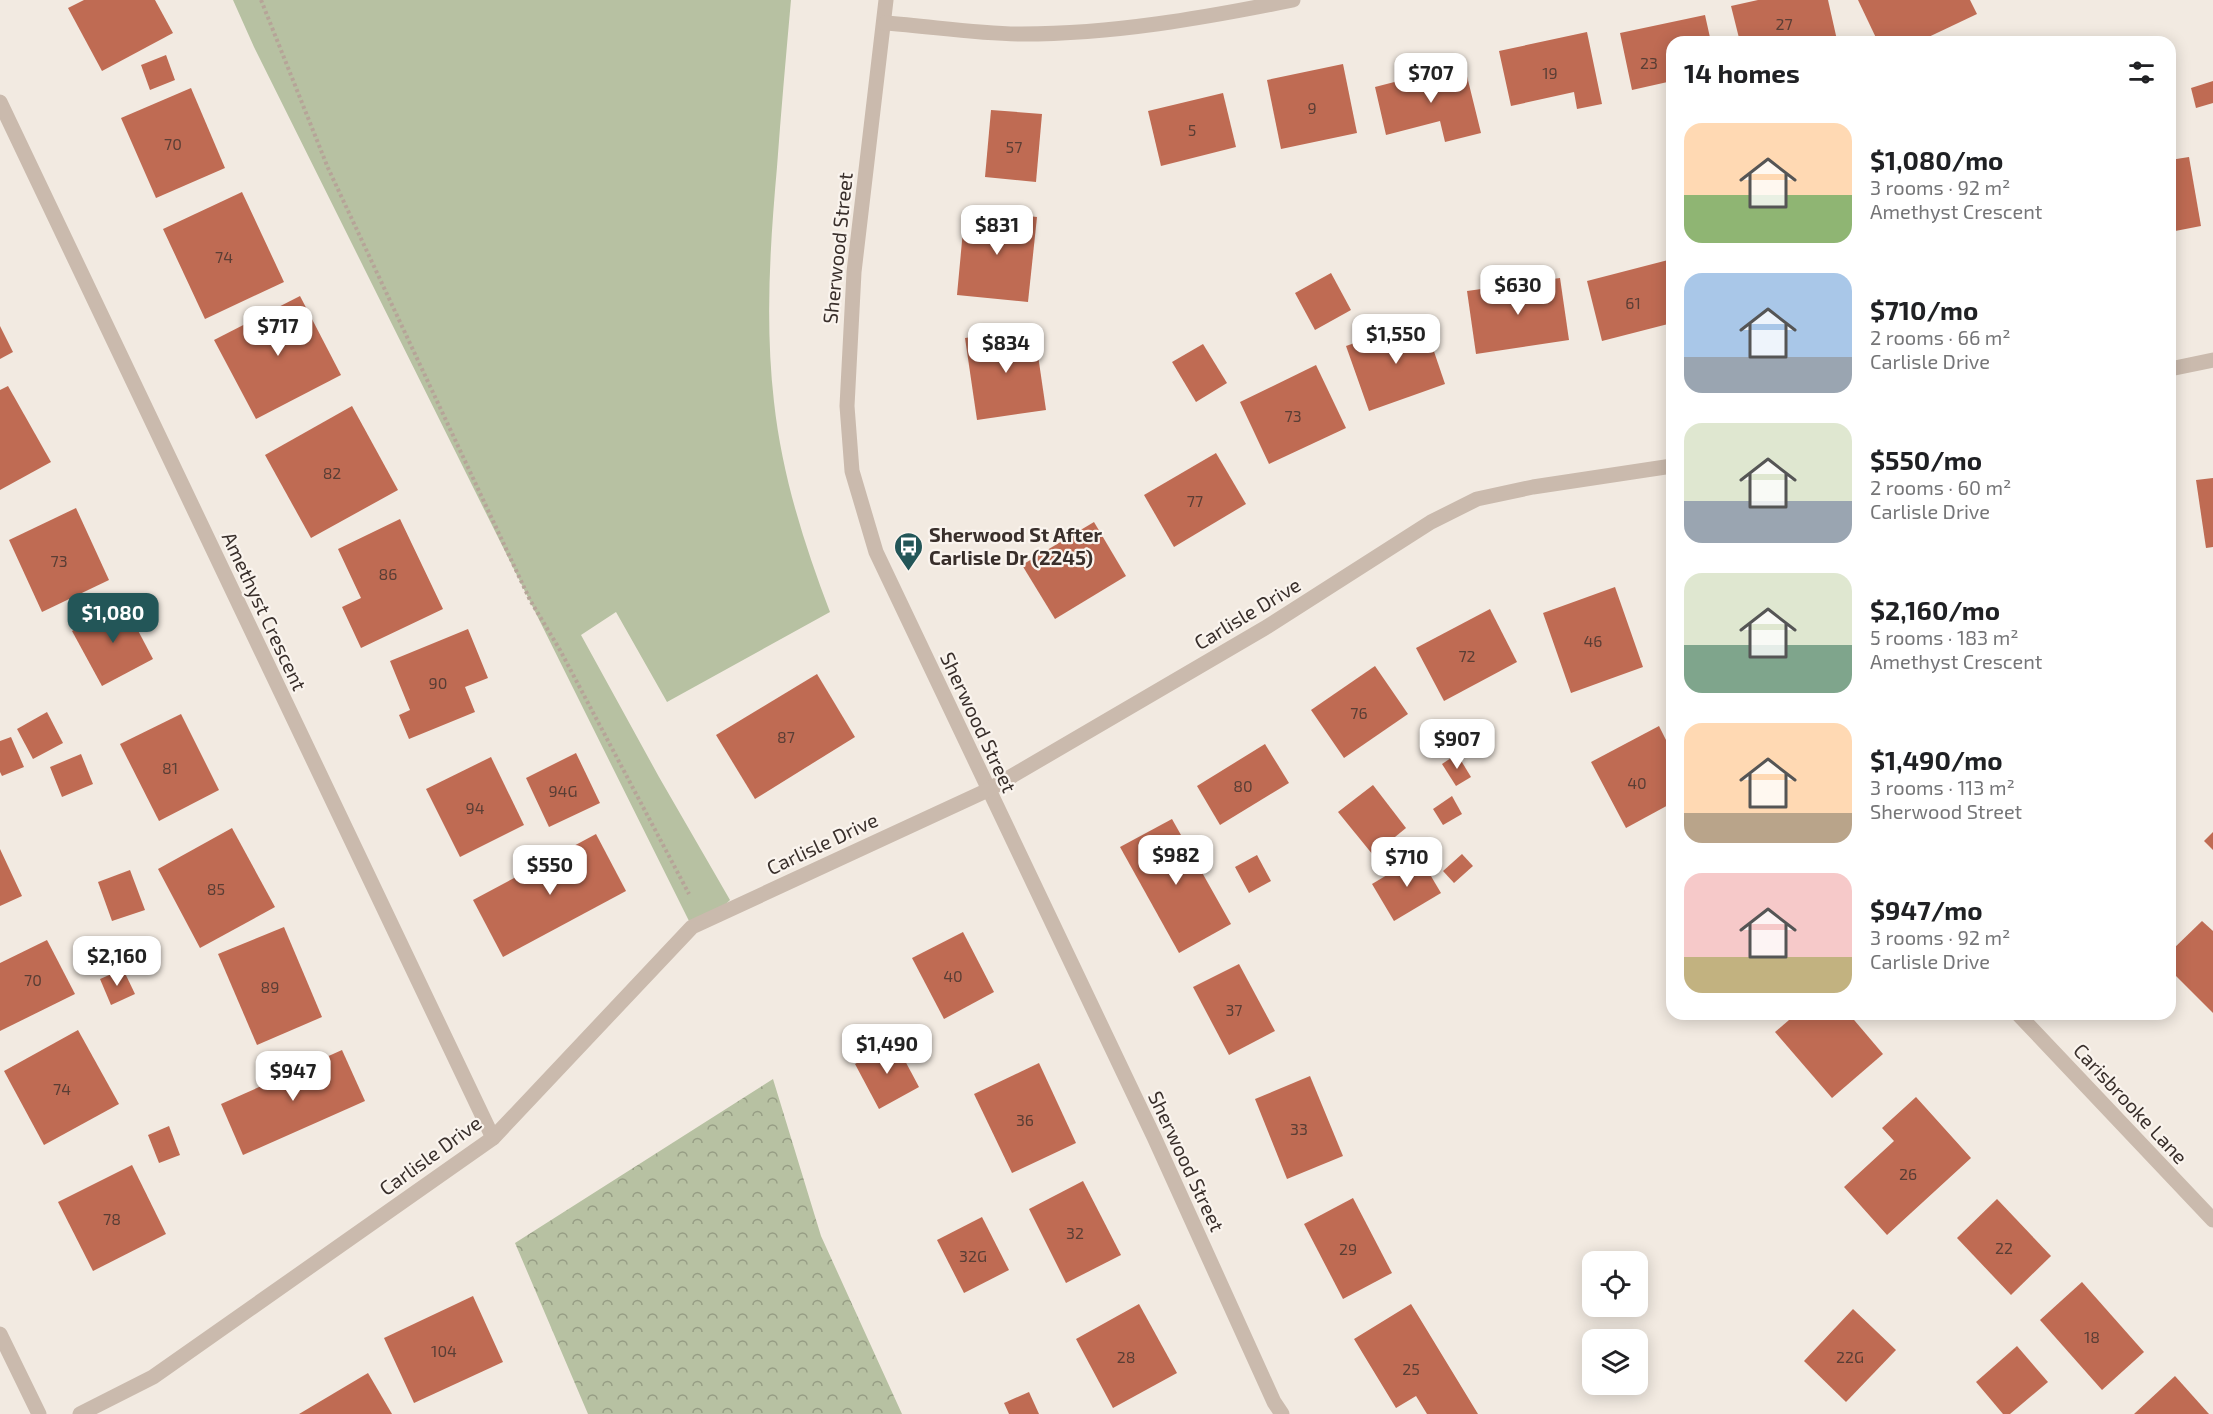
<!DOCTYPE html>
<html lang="en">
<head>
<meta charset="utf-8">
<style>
  :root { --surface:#fff; --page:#f2f2f2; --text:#202124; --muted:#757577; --accent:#235658 }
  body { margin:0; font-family:"Exo 2",sans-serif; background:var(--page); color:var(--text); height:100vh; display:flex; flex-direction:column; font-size:22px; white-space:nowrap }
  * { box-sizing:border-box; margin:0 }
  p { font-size:20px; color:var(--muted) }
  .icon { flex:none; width:33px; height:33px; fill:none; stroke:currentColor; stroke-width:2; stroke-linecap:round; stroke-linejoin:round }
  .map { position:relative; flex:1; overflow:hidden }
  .drawer { position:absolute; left:1666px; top:36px; width:510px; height:984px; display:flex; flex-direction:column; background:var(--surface); border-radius:18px; box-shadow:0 3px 15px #0003 }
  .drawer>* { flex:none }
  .fabs { position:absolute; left:1582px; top:1251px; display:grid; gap:12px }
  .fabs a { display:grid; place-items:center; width:66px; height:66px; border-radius:12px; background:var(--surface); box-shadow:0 3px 15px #0003; font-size:30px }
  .price { position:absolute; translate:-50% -51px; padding:0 14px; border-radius:12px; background:#fff; color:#222; font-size:20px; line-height:39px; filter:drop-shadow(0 2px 3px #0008) }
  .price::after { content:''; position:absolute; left:50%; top:36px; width:18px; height:14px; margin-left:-9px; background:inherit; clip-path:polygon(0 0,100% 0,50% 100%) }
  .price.on { background:var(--accent); color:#fff }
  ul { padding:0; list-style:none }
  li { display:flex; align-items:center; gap:18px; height:150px; padding:0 18px }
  li span { display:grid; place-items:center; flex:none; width:168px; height:120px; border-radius:18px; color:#555 }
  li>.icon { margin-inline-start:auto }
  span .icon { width:72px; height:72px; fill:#fffc; stroke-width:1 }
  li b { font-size:26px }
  h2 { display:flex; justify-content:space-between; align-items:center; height:72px; padding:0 18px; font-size:26px }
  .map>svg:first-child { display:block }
  .green { fill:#b7c1a2 }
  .forest { fill:url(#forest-crowns) }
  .building { fill:#bf6b53 }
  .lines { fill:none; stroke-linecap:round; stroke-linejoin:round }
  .path { stroke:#b6a498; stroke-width:4; stroke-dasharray:3 3; stroke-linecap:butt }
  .minor { stroke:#cabaad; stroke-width:15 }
  .labels { text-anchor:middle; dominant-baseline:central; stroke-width:4.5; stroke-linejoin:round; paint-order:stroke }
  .number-label { font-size:16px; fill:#5a3e35 }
  .street-label { font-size:20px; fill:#392f2b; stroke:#faf4ee }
  .poi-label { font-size:20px; font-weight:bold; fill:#392f2b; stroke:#faf4ee; text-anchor:start }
</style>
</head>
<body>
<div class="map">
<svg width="2213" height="1414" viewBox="0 0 2213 1414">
  <defs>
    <pattern id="forest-crowns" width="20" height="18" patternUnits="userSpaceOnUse" patternTransform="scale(1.5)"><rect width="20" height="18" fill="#b7c1a2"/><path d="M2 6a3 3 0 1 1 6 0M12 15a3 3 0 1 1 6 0" fill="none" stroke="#969d84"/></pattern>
  </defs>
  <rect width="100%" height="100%" fill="#f2eae1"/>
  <path class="green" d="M233,0H791C786,56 781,111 777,167C770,246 765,323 774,402C782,475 804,544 830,612L667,702L616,612L581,635L659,777L730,900L705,924L692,927L254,47Z"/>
  <polygon class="forest" points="773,1079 821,1236 902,1414 588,1414 515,1243"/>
  <g class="building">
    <polygon points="84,0 155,0 173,33 102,71 68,8"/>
    <polygon points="1758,0 1828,0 1837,40 1829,42 1740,42 1731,6"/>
    <polygon points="1858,0 1970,0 1977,14 1918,42 1878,42"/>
    <polygon points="1705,15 1711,42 1672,42 1672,81 1632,90 1620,33"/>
    <polygon points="1587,32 1602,104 1577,109 1574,92 1511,106 1499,51"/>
    <polygon points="166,55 175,80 150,90 141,65"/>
    <polygon points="1343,64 1357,133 1281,149 1267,80"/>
    <polygon points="1464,64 1481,133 1445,142 1440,121 1386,135 1375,87"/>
    <polygon points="2213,81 2213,103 2196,108 2191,88"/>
    <polygon points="191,88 225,168 156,198 121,118"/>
    <polygon points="1223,93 1236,147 1161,166 1148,111"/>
    <polygon points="991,110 1042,114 1036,182 985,177"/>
    <polygon points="2189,157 2201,226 2170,232 2170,160"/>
    <polygon points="242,192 284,282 205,319 163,229"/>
    <polygon points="965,209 1037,217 1028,302 957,295"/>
    <polygon points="1672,259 1672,323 1602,341 1587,281"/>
    <polygon points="1331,273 1351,310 1315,330 1295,293"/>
    <polygon points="1560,278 1569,340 1476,354 1467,291"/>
    <polygon points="300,296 341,375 256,419 214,340"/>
    <polygon points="1423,319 1445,384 1369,411 1346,346"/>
    <polygon points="0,326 13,352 0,359"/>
    <polygon points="1034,328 1046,410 977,420 965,338"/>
    <polygon points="1203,344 1227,383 1196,402 1172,362"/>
    <polygon points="1316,365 1346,428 1269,464 1240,402"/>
    <polygon points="8,386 51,462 0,490 0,390"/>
    <polygon points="352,406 398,490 311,538 265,455"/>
    <polygon points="1216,453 1246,504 1174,547 1144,495"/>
    <polygon points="2213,478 2213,547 2206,548 2196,480"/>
    <polygon points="76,508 109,580 42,612 9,540"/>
    <polygon points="400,519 443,609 361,648 342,607 361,598 338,549"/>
    <polygon points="1094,522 1126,576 1055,619 1022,565"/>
    <polygon points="1615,587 1643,667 1571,693 1543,613"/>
    <polygon points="123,602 153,659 102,686 72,631"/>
    <polygon points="1490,609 1517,662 1444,701 1416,648"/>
    <polygon points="468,629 488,678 465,687 475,712 409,739 399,715 410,710 390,661"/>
    <polygon points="1375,666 1408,714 1344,758 1311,710"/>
    <polygon points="817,674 855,737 755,799 716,735"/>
    <polygon points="47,712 63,743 33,759 17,729"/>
    <polygon points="181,714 219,790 159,821 120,744"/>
    <polygon points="1659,726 1672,752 1672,803 1626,828 1591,762"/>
    <polygon points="11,737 24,767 2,776 0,772 0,741"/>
    <polygon points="1265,744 1289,783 1220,825 1197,786"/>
    <polygon points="576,753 600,803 549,827 526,778"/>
    <polygon points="81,754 93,784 62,797 50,767"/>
    <polygon points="1457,754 1471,777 1456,786 1442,764"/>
    <polygon points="491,757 524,825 460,857 426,789"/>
    <polygon points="1373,785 1406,828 1373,855 1338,812"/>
    <polygon points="1452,796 1462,814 1443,825 1433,809"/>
    <polygon points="1172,819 1231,924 1179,953 1120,847"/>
    <polygon points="232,828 275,907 200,948 158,869"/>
    <polygon points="2213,832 2213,850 2204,841"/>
    <polygon points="596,834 626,891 503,957 473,900"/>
    <polygon points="0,849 22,896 0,906"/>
    <polygon points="1462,854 1473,866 1454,883 1443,871"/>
    <polygon points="1257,855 1271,881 1249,893 1235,867"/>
    <polygon points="1419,856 1441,893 1394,921 1372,884"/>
    <polygon points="130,870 145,910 112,921 98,882"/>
    <polygon points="2202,921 2213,931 2213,1013 2170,970 2170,952"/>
    <polygon points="284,927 322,1017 257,1045 218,954"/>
    <polygon points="963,932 994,992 944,1019 912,958"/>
    <polygon points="47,940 75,994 0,1031 0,963"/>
    <polygon points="1239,964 1275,1031 1229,1055 1193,987"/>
    <polygon points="123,969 135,994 111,1005 100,979"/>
    <polygon points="1796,1014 1849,1014 1883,1054 1832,1098 1775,1032"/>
    <polygon points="78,1030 119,1104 44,1145 4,1071"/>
    <polygon points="895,1042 919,1087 879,1109 855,1064"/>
    <polygon points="342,1050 365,1101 243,1155 221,1104"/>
    <polygon points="1039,1063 1076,1143 1012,1173 974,1094"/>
    <polygon points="1310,1076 1343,1156 1287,1179 1255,1099"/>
    <polygon points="1916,1097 1971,1158 1887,1235 1844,1187 1894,1141 1882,1128"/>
    <polygon points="169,1126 180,1155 159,1163 148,1135"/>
    <polygon points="132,1165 166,1234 93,1271 58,1202"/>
    <polygon points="1083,1181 1121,1255 1066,1283 1029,1209"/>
    <polygon points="1353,1198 1392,1273 1343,1299 1304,1224"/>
    <polygon points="1997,1199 2051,1256 2011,1295 1957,1238"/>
    <polygon points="982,1217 1009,1270 964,1293 937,1240"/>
    <polygon points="2082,1282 2144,1352 2102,1390 2040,1320"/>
    <polygon points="473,1296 503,1362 414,1403 384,1338"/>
    <polygon points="1139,1304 1177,1373 1113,1408 1076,1339"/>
    <polygon points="1411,1304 1478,1414 1427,1414 1416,1396 1396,1408 1354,1339"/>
    <polygon points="1853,1309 1896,1350 1846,1402 1804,1361"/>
    <polygon points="2017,1346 2048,1382 2010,1414 2003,1414 1976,1382"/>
    <polygon points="368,1373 392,1414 299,1414"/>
    <polygon points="2175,1376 2209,1414 2134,1414"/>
    <polygon points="1029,1392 1039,1414 1009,1414 1004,1403"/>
  </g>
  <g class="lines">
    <polyline class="path" points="261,0 328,168 530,600 560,650 689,894"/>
    <g class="minor">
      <polyline points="886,0 854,272 847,406 852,471 876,552 1154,1137 1274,1402 1282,1414"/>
      <path d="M885,23C930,26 976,34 1022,34C1113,34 1204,18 1293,0"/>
      <polyline points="0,102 493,1138"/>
      <polyline points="2170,369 2213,360"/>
      <polyline points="2018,1014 2213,1220"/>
      <polyline points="0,1334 39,1414"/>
      <polyline points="80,1414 153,1377 493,1138 692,927 988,790 1265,628 1431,522 1477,499 1533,487 1672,466"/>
    </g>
  </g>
  <defs>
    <symbol id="bus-pin" viewBox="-11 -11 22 30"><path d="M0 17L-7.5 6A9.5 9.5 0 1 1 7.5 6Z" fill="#235658" stroke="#faf4ee"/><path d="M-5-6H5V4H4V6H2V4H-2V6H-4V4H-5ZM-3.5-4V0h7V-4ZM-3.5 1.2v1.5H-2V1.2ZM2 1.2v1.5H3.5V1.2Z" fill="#fff"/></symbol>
  </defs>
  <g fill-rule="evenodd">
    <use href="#bus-pin" x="892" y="530" width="33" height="45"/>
  </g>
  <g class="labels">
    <g class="number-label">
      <text x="1784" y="23">27</text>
      <text x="1649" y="62">23</text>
      <text x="1550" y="72">19</text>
      <text x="1312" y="107">9</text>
      <text x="1192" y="129">5</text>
      <text x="173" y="143">70</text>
      <text x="1014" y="146">57</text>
      <text x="224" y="256">74</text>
      <text x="1633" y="302">61</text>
      <text x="1293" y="415">73</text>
      <text x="332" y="472">82</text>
      <text x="1195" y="500">77</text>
      <text x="59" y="560">73</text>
      <text x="388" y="573">86</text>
      <text x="1593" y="640">46</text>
      <text x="1467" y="655">72</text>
      <text x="438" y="682">90</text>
      <text x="1359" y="712">76</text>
      <text x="786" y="736">87</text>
      <text x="170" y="767">81</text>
      <text x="1637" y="782">40</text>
      <text x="1243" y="785">80</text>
      <text x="563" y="790">94G</text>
      <text x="475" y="807">94</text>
      <text x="216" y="888">85</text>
      <text x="953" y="975">40</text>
      <text x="33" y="979">70</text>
      <text x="270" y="986">89</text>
      <text x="1234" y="1009">37</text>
      <text x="62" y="1088">74</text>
      <text x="1025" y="1119">36</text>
      <text x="1299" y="1128">33</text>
      <text x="1908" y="1173">26</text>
      <text x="112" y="1218">78</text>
      <text x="1075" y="1232">32</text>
      <text x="2004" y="1247">22</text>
      <text x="1348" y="1248">29</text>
      <text x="973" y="1255">32G</text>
      <text x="2092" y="1336">18</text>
      <text x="444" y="1350">104</text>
      <text x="1126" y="1356">28</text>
      <text x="1850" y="1356">22G</text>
      <text x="1411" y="1368">25</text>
    </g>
    <g class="street-label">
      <text transform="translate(837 248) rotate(-84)">Sherwood Street</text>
      <text transform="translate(265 611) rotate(65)">Amethyst Crescent</text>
      <text transform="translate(1247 613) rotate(-31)">Carlisle Drive</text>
      <text transform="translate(979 722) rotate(65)">Sherwood Street</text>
      <text transform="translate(822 843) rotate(-25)">Carlisle Drive</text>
      <text transform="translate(2131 1103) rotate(47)">Carisbrooke Lane</text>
      <text transform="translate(430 1155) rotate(-36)">Carlisle Drive</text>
      <text transform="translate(1187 1161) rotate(65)">Sherwood Street</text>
    </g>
    <g class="poi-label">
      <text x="929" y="534">Sherwood St After<tspan x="929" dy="23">Carlisle Dr (2245)</tspan></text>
    </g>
  </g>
</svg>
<div class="fabs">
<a><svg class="icon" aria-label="locate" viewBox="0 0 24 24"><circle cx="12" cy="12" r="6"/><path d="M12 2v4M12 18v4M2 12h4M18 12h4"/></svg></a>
<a><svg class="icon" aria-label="layers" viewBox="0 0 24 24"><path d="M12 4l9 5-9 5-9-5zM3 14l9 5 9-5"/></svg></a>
</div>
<b class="price" style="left:1431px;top:104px">$707</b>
<b class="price" style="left:997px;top:256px">$831</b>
<b class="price" style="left:1518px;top:316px">$630</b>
<b class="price" style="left:278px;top:357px">$717</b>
<b class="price" style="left:1396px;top:365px">$1,550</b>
<b class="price" style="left:1006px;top:374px">$834</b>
<b class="price on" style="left:113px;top:644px">$1,080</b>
<b class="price" style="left:1457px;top:770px">$907</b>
<b class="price" style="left:1176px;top:886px">$982</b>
<b class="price" style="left:1407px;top:888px">$710</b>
<b class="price" style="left:550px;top:896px">$550</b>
<b class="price" style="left:117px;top:987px">$2,160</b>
<b class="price" style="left:887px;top:1075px">$1,490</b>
<b class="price" style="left:293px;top:1102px">$947</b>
<section class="drawer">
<h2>14 homes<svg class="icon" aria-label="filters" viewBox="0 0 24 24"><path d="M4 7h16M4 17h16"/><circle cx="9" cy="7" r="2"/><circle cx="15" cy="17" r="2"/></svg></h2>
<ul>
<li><span style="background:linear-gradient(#ffd9b3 60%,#8fb573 0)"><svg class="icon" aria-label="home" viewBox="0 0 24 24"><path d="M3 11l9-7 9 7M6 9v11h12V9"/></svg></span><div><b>$1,080/mo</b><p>3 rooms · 92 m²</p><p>Amethyst Crescent</p></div></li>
<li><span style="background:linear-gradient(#a9c7e8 70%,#9aa5b1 0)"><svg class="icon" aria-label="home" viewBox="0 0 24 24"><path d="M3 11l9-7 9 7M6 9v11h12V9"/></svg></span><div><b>$710/mo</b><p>2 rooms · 66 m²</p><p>Carlisle Drive</p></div></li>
<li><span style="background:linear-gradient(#dfe7d0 65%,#9aa5b1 0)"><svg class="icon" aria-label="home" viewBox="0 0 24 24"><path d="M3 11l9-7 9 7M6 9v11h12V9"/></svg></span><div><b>$550/mo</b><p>2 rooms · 60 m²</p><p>Carlisle Drive</p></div></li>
<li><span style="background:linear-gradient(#dfe7d0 60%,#7fa58c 0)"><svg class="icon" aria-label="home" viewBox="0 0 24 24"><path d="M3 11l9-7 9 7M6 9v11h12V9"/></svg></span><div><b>$2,160/mo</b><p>5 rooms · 183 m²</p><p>Amethyst Crescent</p></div></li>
<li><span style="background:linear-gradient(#ffd9b3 75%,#b9a48a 0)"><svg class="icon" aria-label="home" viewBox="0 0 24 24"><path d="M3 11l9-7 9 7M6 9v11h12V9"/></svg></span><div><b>$1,490/mo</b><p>3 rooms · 113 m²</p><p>Sherwood Street</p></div></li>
<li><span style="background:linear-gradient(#f6c9c9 70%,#c2b280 0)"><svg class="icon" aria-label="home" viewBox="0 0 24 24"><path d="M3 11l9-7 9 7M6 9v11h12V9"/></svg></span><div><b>$947/mo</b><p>3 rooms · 92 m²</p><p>Carlisle Drive</p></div></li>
</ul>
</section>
</div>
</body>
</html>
